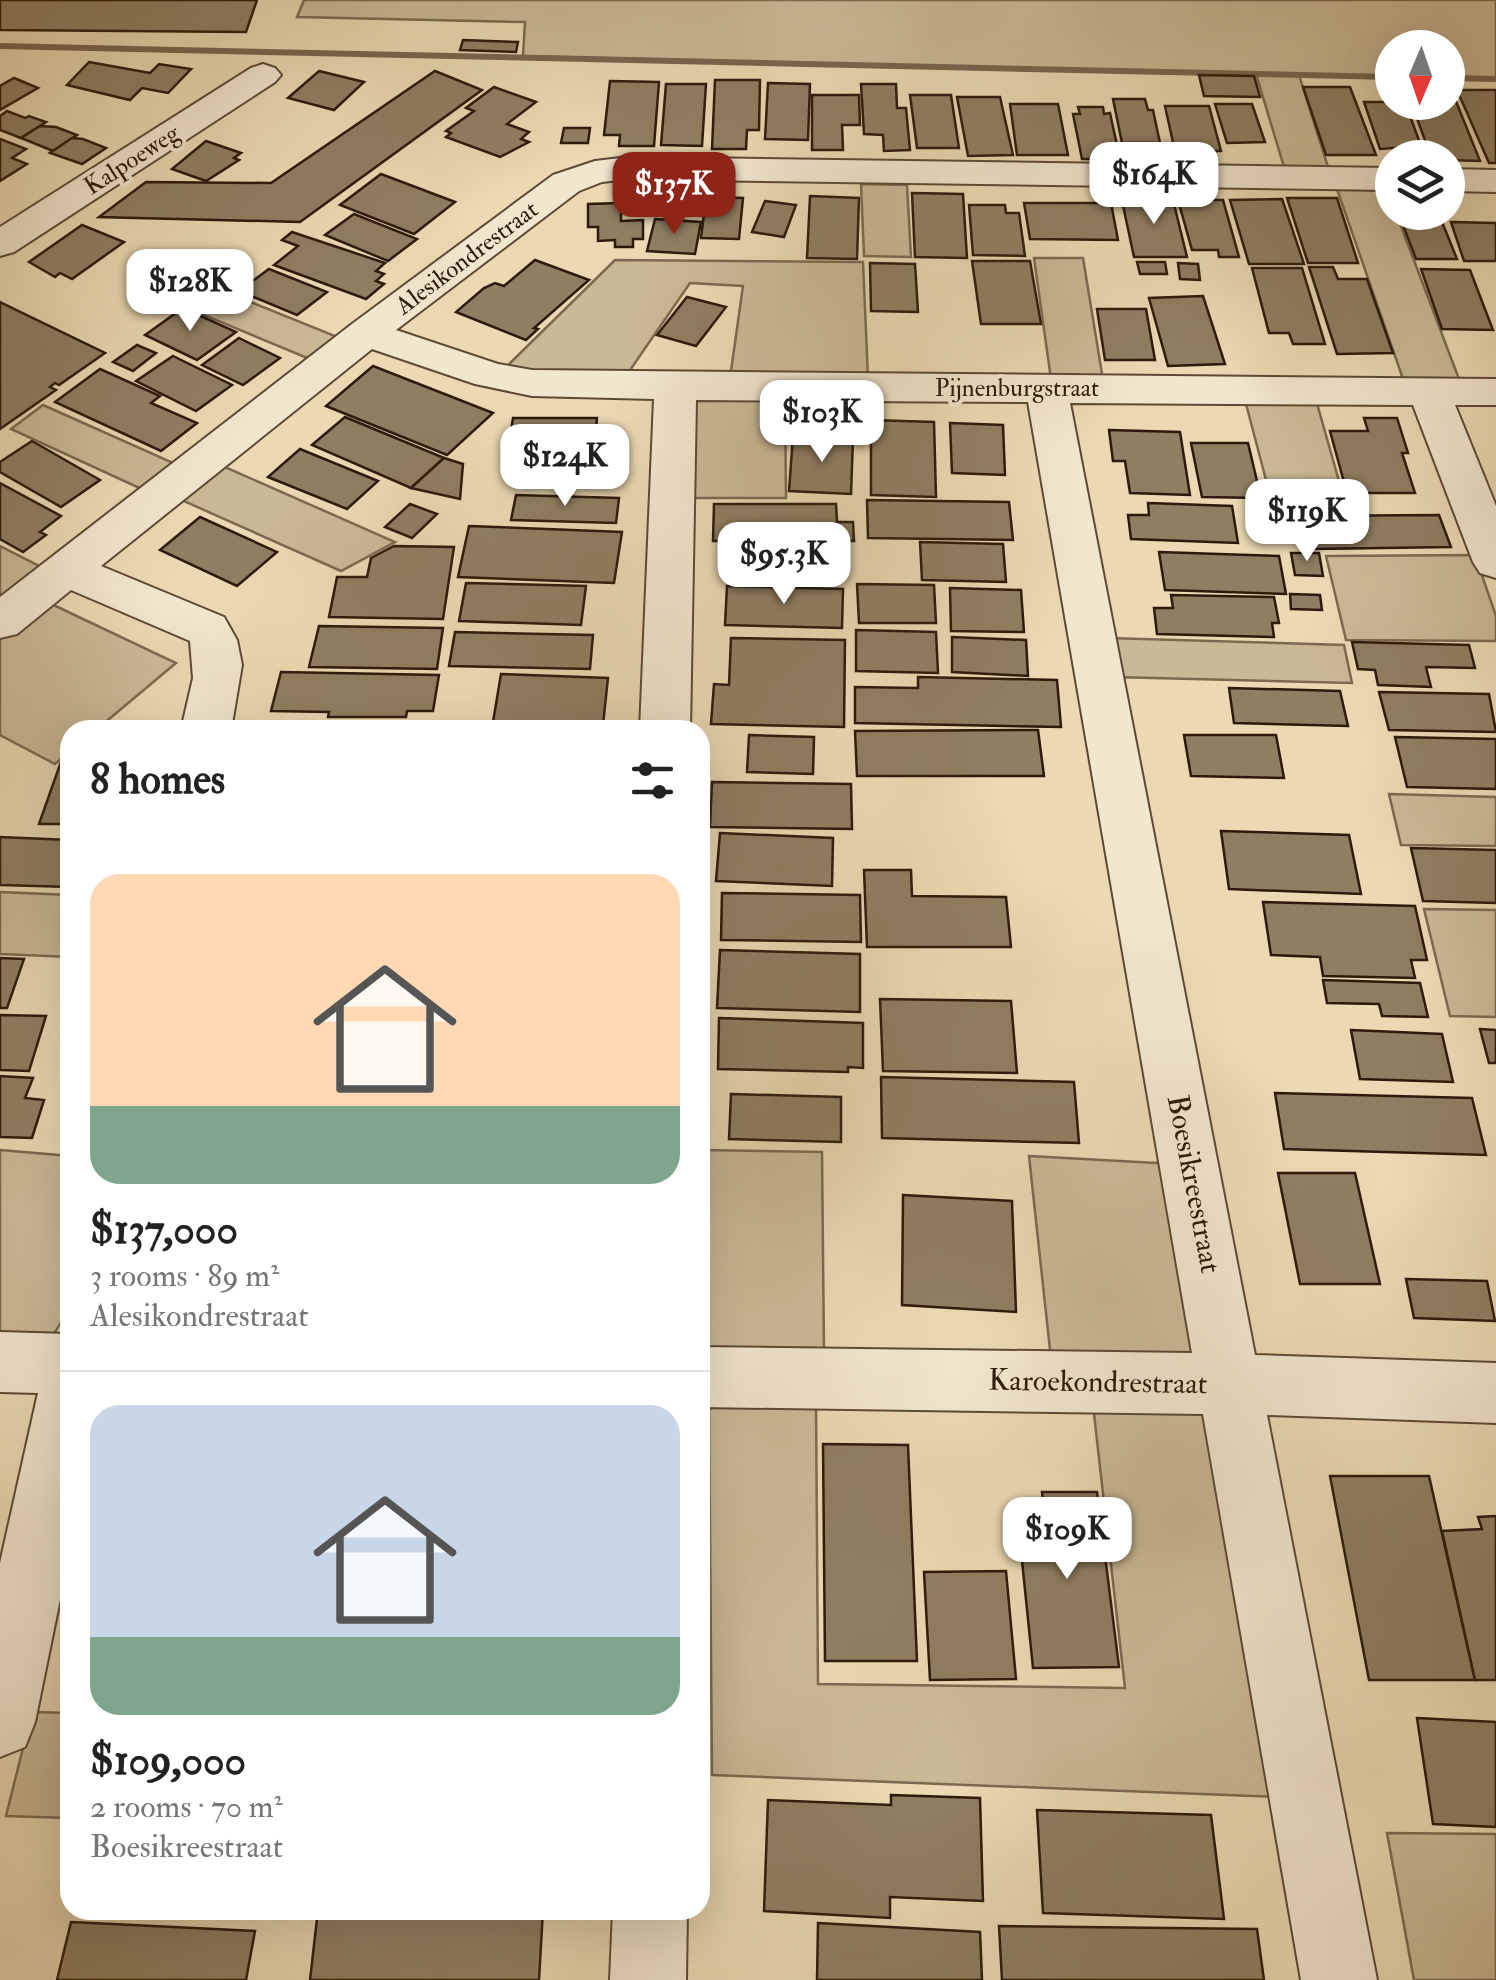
<!DOCTYPE html>
<html lang="en">
<head>
<meta charset="utf-8">
<style>
  :root { --surface:#fff; --page:#f2f2f2; --text:#222; --muted:#767676; --line:#e0e0e0; --accent:#8f2418 }
  body { margin:0; font-family:"IM FELL Double Pica",serif; background:var(--page); color:var(--text); height:100vh; display:flex; flex-direction:column; font-size:38px; white-space:nowrap }
  * { box-sizing:border-box; margin:0 }
  p { font-size:32px; color:var(--muted) }
  .icon { flex:none; width:55px; height:55px; fill:none; stroke:currentColor; stroke-width:2; stroke-linecap:round; stroke-linejoin:round }
  .map { position:relative; flex:1; overflow:hidden }
  .sheet { position:absolute; left:60px; top:720px; width:650px; height:1200px; display:flex; flex-direction:column; background:var(--surface); border-radius:30px; box-shadow:0 10px 40px #0002 }
  .sheet>* { flex:none }
  .needle { width:65px; rotate:182deg }
  .tools { position:absolute; left:1375px; top:30px; display:grid; gap:20px }
  .tools a { display:grid; place-items:center; width:90px; height:90px; border-radius:50%; background:var(--surface); box-shadow:0 10px 40px #0002; font-size:50px }
  .price { position:absolute; translate:-50% -85px; padding:0 22px; border-radius:20px; background:#fff; color:#222; font-size:32px; line-height:65px; filter:drop-shadow(0 2px 5px #0008) }
  .price::after { content:''; position:absolute; left:50%; top:60px; width:30px; height:22px; margin-left:-15px; background:inherit; clip-path:polygon(0 0,100% 0,50% 100%) }
  .price.on { background:var(--accent); color:#fff }
  ul { padding:0; list-style:none }
  li { display:grid; align-content:center; gap:20px; height:530px; padding:0 30px }
  li+li { border-top:2px solid var(--line) }
  li span { display:grid; place-items:center; height:310px; border-radius:30px; color:#555 }
  li>.icon { margin-inline-start:auto }
  span .icon { width:180px; height:180px; fill:#fffc; stroke-width:1 }
  li b { font-size:42px }
  h2 { display:flex; justify-content:space-between; align-items:center; height:120px; padding:0 30px; font-size:42px }
  .map>svg:first-child { display:block }
  .green { fill:#cab996; stroke:#7b6a50; stroke-width:2.5 }
  .lines { fill:none; stroke-linecap:round; stroke-linejoin:round }
  .stream { fill:#77664e; fill-rule:evenodd }
  .building { fill:#8f7e62; stroke:#2c1b0b; stroke-width:2.5 }
  .minor-casing { stroke:#5c4a35; stroke-width:4 }
  .minor { fill:#f1e6ce; fill-rule:evenodd }
  .labels { text-anchor:middle; dominant-baseline:central; stroke-width:8; stroke-linejoin:round; paint-order:stroke }
  .far-street-label { font-size:25px; fill:#2c1b0b; stroke:#f1e6ce }
  .street-label { font-size:30px; fill:#2c1b0b; stroke:#f1e6ce }
</style>
</head>
<body>
<div class="map">
<svg width="1496" height="1980" viewBox="0 0 1496 1980">
  <rect width="100%" height="100%" fill="#ead9b3"/>
  <filter id="stains"><feTurbulence type="fractalNoise" baseFrequency=".002" numOctaves="4"/><feColorMatrix values="0 0 0 0 .2 0 0 0 0 .09 0 0 0 0 .02 0 0 0 .5 -.17"/></filter>
  <radialGradient id="worn" r=".72"><stop offset=".6" stop-color="#630" stop-opacity="0"/><stop offset="1" stop-color="#630" stop-opacity=".3"/></radialGradient>
  <g class="green">
    <polygon points="304,0 1496,0 1496,79 1448,78 1448,48 1392,48 1392,77 1299,75 1328,167 1284,167 1256,74 523,56 525,22 297,17"/>
    <polygon points="861,184 907,185 911,257 864,256"/>
    <polygon points="1337,189 1388,191 1392,212 1396,213 1459,379 1403,379"/>
    <polygon points="1034,258 1083,258 1103,380 1051,379"/>
    <polygon points="615,260 863,262 868,378 730,378 743,286 690,283 626,376 501,372"/>
    <polygon points="196,280 340,338 312,360 168,300"/>
    <polygon points="696,396 785,396 786,498 681,498"/>
    <polygon points="1245,400 1316,400 1344,499 1271,499"/>
    <polygon points="43,405 180,466 148,492 11,429"/>
    <polygon points="218,464 395,542 341,571 177,498"/>
    <polygon points="0,546 47,570 0,601"/>
    <polygon points="1475,555 1496,616 1496,641 1346,640 1326,556"/>
    <polygon points="45,601 176,663 96,730 70,730 70,751 55,764 0,735 0,638"/>
    <polygon points="1107,638 1344,645 1352,683 1114,677"/>
    <polygon points="441,723 646,728 440,730"/>
    <polygon points="1389,794 1496,797 1496,846 1401,845"/>
    <polygon points="0,892 70,895 70,957 0,954"/>
    <polygon points="1424,909 1496,910 1496,1017 1450,1016"/>
    <path d="M0,1150L70,1156C70,1200 84,1314 47,1340C36,1348 14,1347 0,1348Z"/>
    <polygon points="700,1150 822,1152 824,1352 700,1350"/>
    <polygon points="1029,1156 1174,1164 1199,1355 1051,1359"/>
    <polygon points="722,1400 816,1402 818,1684 1125,1688 1093,1405 1209,1414 1277,1797 712,1775 709,1410"/>
    <polygon points="32,1712 70,1713 70,1818 6,1816"/>
    <polygon points="1387,1833 1496,1834 1496,1980 1414,1980"/>
  </g>
  <g class="lines">
    <g class="stream">
      <polygon points="0,43 1392,74 1392,80 0,49"/>
      <polygon points="1448,75 1496,76 1496,82 1448,81"/>
    </g>
  </g>
  <g class="building">
    <polygon points="0,0 257,0 246,32 0,30"/>
    <polygon points="463,40 518,42 516,52 460,50"/>
    <polygon points="89,62 150,73 159,64 191,69 168,93 142,88 130,100 67,85"/>
    <polygon points="319,71 364,82 334,110 288,98"/>
    <polygon points="435,71 482,90 300,222 99,217 146,182 271,183"/>
    <polygon points="1199,75 1254,76 1260,97 1204,96"/>
    <polygon points="14,78 38,88 0,110 0,86"/>
    <polygon points="715,80 760,80 759,130 747,130 746,149 712,149"/>
    <polygon points="610,81 659,82 654,146 619,146 620,135 604,135"/>
    <polygon points="768,83 810,84 808,140 765,139"/>
    <polygon points="666,84 706,84 702,146 661,145"/>
    <polygon points="861,84 896,84 897,108 906,108 910,150 884,151 883,135 864,134"/>
    <polygon points="494,87 536,102 507,124 529,132 521,139 529,142 500,157 446,137 451,133 446,131 474,111 466,108"/>
    <polygon points="1303,87 1350,87 1376,155 1326,155"/>
    <polygon points="1448,89 1451,89 1480,161 1448,160 1442,154 1430,154 1411,102 1448,102"/>
    <polygon points="1457,90 1496,90 1496,163 1489,163"/>
    <polygon points="812,95 859,95 860,125 842,125 843,150 812,150"/>
    <polygon points="910,95 951,95 959,148 917,148"/>
    <polygon points="957,97 1000,97 1013,155 968,156"/>
    <polygon points="1113,99 1145,99 1148,110 1153,110 1160,143 1122,143"/>
    <polygon points="1364,102 1405,102 1421,146 1380,149"/>
    <polygon points="1010,104 1058,104 1068,155 1017,155"/>
    <polygon points="1215,104 1252,104 1265,142 1227,143"/>
    <polygon points="1165,106 1209,106 1221,151 1202,151 1204,157 1176,156"/>
    <polygon points="1078,107 1103,107 1104,114 1110,113 1120,159 1082,159 1073,114 1080,114"/>
    <polygon points="7,111 25,118 29,116 46,122 21,138 0,130 0,116"/>
    <polygon points="40,126 56,127 77,135 53,151 21,138"/>
    <polygon points="564,128 590,128 588,143 561,143"/>
    <polygon points="72,138 83,139 106,148 82,164 50,153"/>
    <polygon points="0,139 26,149 12,158 27,164 0,181"/>
    <polygon points="206,141 241,153 234,158 239,160 206,181 172,169"/>
    <polygon points="381,174 455,202 414,234 340,205"/>
    <polygon points="912,193 963,194 967,258 915,257"/>
    <polygon points="810,196 859,198 857,259 807,258"/>
    <polygon points="1121,196 1172,196 1187,257 1134,257"/>
    <polygon points="706,197 743,198 739,239 701,238"/>
    <polygon points="1287,198 1337,198 1358,263 1308,263"/>
    <polygon points="1282,199 1304,264 1249,264 1230,200"/>
    <polygon points="1178,200 1223,200 1239,257 1219,257 1218,250 1192,250"/>
    <polygon points="765,201 796,205 784,237 752,232"/>
    <polygon points="621,203 621,221 643,220 643,239 633,239 633,247 615,247 615,240 598,241 598,227 588,227 588,204"/>
    <polygon points="1024,203 1111,203 1118,240 1030,239"/>
    <polygon points="969,205 1005,205 1006,213 1019,213 1025,256 973,255"/>
    <polygon points="1398,212 1438,212 1457,259 1416,259"/>
    <polygon points="354,214 417,239 388,261 325,235"/>
    <polygon points="655,219 701,222 695,254 647,251"/>
    <polygon points="1451,222 1496,223 1496,261 1464,261"/>
    <polygon points="82,225 124,242 72,279 60,273 55,277 29,262"/>
    <polygon points="292,232 385,263 376,271 384,274 376,281 384,284 366,299 274,265 298,246 282,240"/>
    <polygon points="535,260 589,280 534,328 538,329 526,340 456,312 484,288 495,283 504,286"/>
    <polygon points="972,261 1030,261 1041,324 981,324"/>
    <polygon points="1137,262 1165,262 1167,274 1140,274"/>
    <polygon points="870,263 915,264 918,312 871,311"/>
    <polygon points="1178,263 1198,264 1200,280 1180,279"/>
    <polygon points="1309,267 1333,267 1338,279 1367,279 1393,353 1337,354"/>
    <polygon points="1252,268 1302,268 1325,344 1293,344 1289,333 1269,333"/>
    <polygon points="269,269 327,292 297,315 239,291"/>
    <polygon points="1421,269 1470,270 1493,330 1442,329"/>
    <polygon points="1203,296 1225,364 1168,366 1149,298"/>
    <polygon points="687,297 726,307 696,346 657,335"/>
    <polygon points="0,302 105,353 59,385 55,383 50,387 56,390 0,429"/>
    <polygon points="183,308 236,332 197,360 145,335"/>
    <polygon points="1097,309 1146,309 1155,360 1105,360"/>
    <polygon points="239,338 280,358 243,385 202,365"/>
    <polygon points="137,345 156,353 133,371 113,362"/>
    <polygon points="173,356 232,385 196,411 136,381"/>
    <polygon points="373,366 493,413 447,455 326,406"/>
    <polygon points="100,369 160,396 151,403 197,423 161,451 55,402"/>
    <polygon points="345,417 444,458 411,488 312,445"/>
    <polygon points="513,418 597,418 594,449 508,449"/>
    <polygon points="1364,418 1397,418 1408,453 1402,453 1415,493 1347,493 1330,431 1368,431"/>
    <polygon points="871,420 934,422 936,497 871,495"/>
    <polygon points="950,423 1003,425 1005,475 952,473"/>
    <polygon points="1109,430 1180,432 1190,495 1130,493 1125,461 1113,461"/>
    <polygon points="793,436 853,438 851,494 789,491"/>
    <polygon points="32,441 100,480 61,507 0,472 0,462"/>
    <polygon points="1191,443 1248,443 1261,498 1202,497"/>
    <polygon points="300,449 378,481 347,509 268,477"/>
    <polygon points="444,458 463,464 460,499 411,488"/>
    <polygon points="0,483 61,516 40,532 46,535 23,552 0,539"/>
    <polygon points="516,495 619,498 616,523 511,520"/>
    <polygon points="867,500 1009,502 1013,540 868,538"/>
    <polygon points="1148,503 1232,506 1238,543 1131,539 1128,515 1149,515"/>
    <polygon points="410,504 437,514 412,538 385,527"/>
    <polygon points="714,504 836,504 837,522 853,522 854,541 713,541"/>
    <polygon points="1439,515 1451,547 1313,549 1302,516"/>
    <polygon points="200,517 277,552 237,586 160,550"/>
    <polygon points="469,526 622,532 614,583 458,577"/>
    <polygon points="920,542 1003,544 1006,582 922,580"/>
    <polygon points="394,546 454,547 443,619 329,617 337,577 367,577 371,558"/>
    <polygon points="1159,552 1279,556 1286,594 1165,590"/>
    <polygon points="1291,553 1319,553 1323,576 1295,575"/>
    <polygon points="466,583 586,586 581,625 459,621"/>
    <polygon points="857,584 934,585 936,623 859,623"/>
    <polygon points="727,586 843,589 842,628 725,625"/>
    <polygon points="950,588 1021,590 1024,632 951,631"/>
    <polygon points="1290,594 1320,595 1322,610 1291,609"/>
    <polygon points="1171,595 1274,597 1279,623 1272,623 1274,637 1157,634 1154,608 1173,608"/>
    <polygon points="319,626 443,628 437,669 309,667"/>
    <polygon points="856,630 936,632 938,673 856,671"/>
    <polygon points="455,632 593,635 590,669 449,666"/>
    <polygon points="952,637 1026,640 1028,676 952,672"/>
    <polygon points="731,638 845,640 844,727 711,724 714,684 729,685"/>
    <polygon points="1352,642 1469,645 1475,668 1426,667 1431,687 1378,685 1375,670 1358,669"/>
    <polygon points="281,672 439,675 433,711 407,711 406,717 328,717 329,712 271,711"/>
    <polygon points="501,674 608,678 603,725 493,722"/>
    <polygon points="918,677 1057,680 1061,727 855,723 855,687 918,688"/>
    <polygon points="1229,688 1340,691 1348,726 1234,723"/>
    <polygon points="1379,692 1489,694 1496,732 1389,730"/>
    <polygon points="321,724 437,728 319,730"/>
    <polygon points="1038,730 1044,776 857,776 855,731"/>
    <polygon points="749,735 814,737 813,774 747,772"/>
    <polygon points="1184,735 1276,735 1284,778 1191,776"/>
    <polygon points="1395,737 1496,739 1496,789 1407,787"/>
    <polygon points="63,756 70,756 70,824 39,824"/>
    <polygon points="712,782 851,784 852,829 710,827"/>
    <polygon points="1221,831 1349,835 1361,894 1229,889"/>
    <polygon points="720,833 833,838 832,886 716,881"/>
    <polygon points="0,837 70,840 70,887 0,885"/>
    <polygon points="1411,848 1496,850 1496,903 1423,901"/>
    <polygon points="864,870 911,870 912,896 1006,897 1011,947 867,947"/>
    <polygon points="722,893 860,895 861,942 721,940"/>
    <polygon points="1263,902 1415,906 1427,960 1411,960 1415,978 1323,976 1320,957 1271,955"/>
    <polygon points="720,950 860,954 860,1012 717,1008"/>
    <polygon points="0,958 24,959 7,1008 0,1008"/>
    <polygon points="1323,980 1420,983 1428,1017 1382,1016 1379,1004 1327,1003"/>
    <polygon points="880,999 1011,1001 1017,1073 883,1071"/>
    <polygon points="0,1015 46,1016 29,1071 0,1070"/>
    <polygon points="719,1018 863,1023 863,1068 848,1067 848,1072 718,1069"/>
    <polygon points="1480,1029 1496,1030 1496,1063 1489,1063"/>
    <polygon points="1351,1030 1442,1034 1453,1082 1360,1079"/>
    <polygon points="0,1076 33,1078 25,1098 44,1100 32,1138 0,1137"/>
    <polygon points="881,1077 1074,1082 1079,1143 882,1138"/>
    <polygon points="1275,1093 1472,1098 1486,1155 1284,1149"/>
    <polygon points="731,1094 841,1097 841,1142 729,1139"/>
    <polygon points="1278,1173 1355,1173 1380,1284 1300,1284"/>
    <polygon points="903,1195 1012,1201 1016,1312 902,1305"/>
    <polygon points="1406,1279 1487,1281 1495,1321 1414,1318"/>
    <polygon points="823,1444 908,1445 917,1661 825,1661"/>
    <polygon points="1330,1476 1429,1476 1475,1680 1369,1680"/>
    <polygon points="1042,1492 1097,1492 1119,1667 1033,1668 1016,1502 1043,1502"/>
    <polygon points="1496,1516 1496,1680 1475,1680 1442,1531 1482,1529 1478,1517"/>
    <polygon points="1006,1571 1016,1679 930,1680 924,1572"/>
    <polygon points="1417,1718 1496,1722 1496,1827 1433,1824"/>
    <polygon points="891,1795 980,1798 983,1901 890,1897 890,1918 764,1911 768,1800 891,1805"/>
    <polygon points="1037,1810 1211,1815 1224,1919 1043,1913"/>
    <polygon points="318,1910 543,1910 539,1980 310,1980"/>
    <polygon points="71,1922 255,1931 246,1980 57,1980"/>
    <polygon points="818,1923 980,1932 982,1980 817,1980"/>
    <polygon points="999,1926 1257,1929 1264,1980 1002,1980"/>
  </g>
  <g class="lines">
    <defs>
      <g id="minor">
        <polygon points="263,64 275,68 281,75 275,82 14,252 0,256 0,227 251,68"/>
        <polygon points="629,157 1392,168 1392,190 629,179 602,182 579,191 396,330 498,364 532,370 1496,379 1496,405 1455,405 1496,506 1496,578 1480,573 1473,562 1413,405 1070,403 1255,1355 1496,1363 1496,1423 1267,1415 1377,1980 1301,1980 1203,1414 700,1407 700,1347 1192,1353 1028,402 696,400 690,730 640,730 654,399 532,396 475,384 372,349 101,566 224,617 237,640 242,665 231,730 181,730 193,678 190,641 71,590 17,634 0,638 0,597 352,324 553,175 595,161"/>
        <polygon points="1448,169 1496,170 1496,192 1448,191"/>
        <polygon points="0,1332 70,1334 70,1550 35,1722 25,1747 0,1757 0,1563 38,1393 0,1392"/>
        <polygon points="613,1910 687,1910 686,1980 610,1980"/>
      </g>
    </defs>
    <use href="#minor" class="minor-casing"/>
    <use href="#minor" class="minor"/>
  </g>
  <g class="labels">
    <g class="far-street-label">
      <text transform="translate(132 160) rotate(-33)">Kalpoeweg</text>
      <text transform="translate(467 258) rotate(-37)">Alesikondrestraat</text>
      <text x="1017" y="388">Pijnenburgstraat</text>
    </g>
    <g class="street-label">
      <text transform="translate(1194 1184) rotate(79)">Boesikreestraat</text>
      <text transform="translate(1098 1382) rotate(1)">Karoekondrestraat</text>
    </g>
  </g>
  <rect width="100%" height="100%" filter="url(#stains)"/>
  <rect width="100%" height="100%" fill="url(#worn)"/>
</svg>
<div class="tools">
<a><svg class="needle" viewBox="-14 -14 28 28"><path d="M0-13l5 13h-10z" fill="#e53935"/><path d="M0 13l5-13h-10z" fill="#767676"/></svg></a>
<a><svg class="icon" aria-label="layers" viewBox="0 0 24 24"><path d="M12 4l9 5-9 5-9-5zM3 14l9 5 9-5"/></svg></a>
</div>
<b class="price" style="left:1154px;top:227px">$164K</b>
<b class="price on" style="left:674px;top:237px">$137K</b>
<b class="price" style="left:190px;top:334px">$128K</b>
<b class="price" style="left:822px;top:465px">$103K</b>
<b class="price" style="left:565px;top:509px">$124K</b>
<b class="price" style="left:1307px;top:564px">$119K</b>
<b class="price" style="left:784px;top:607px">$95.3K</b>
<b class="price" style="left:1067px;top:1582px">$109K</b>
<section class="sheet">
<h2>8 homes<svg class="icon" aria-label="filters" viewBox="0 0 24 24"><path d="M4 7h16M4 17h16"/><circle cx="9" cy="7" r="2"/><circle cx="15" cy="17" r="2"/></svg></h2>
<ul>
<li><span style="background:linear-gradient(#ffd9b3 75%,#7fa58c 0)"><svg class="icon" aria-label="home" viewBox="0 0 24 24"><path d="M3 11l9-7 9 7M6 9v11h12V9"/></svg></span><div><b>$137,000</b><p>3 rooms · 89 m²</p><p>Alesikondrestraat</p></div></li>
<li><span style="background:linear-gradient(#c9d6e8 75%,#7fa58c 0)"><svg class="icon" aria-label="home" viewBox="0 0 24 24"><path d="M3 11l9-7 9 7M6 9v11h12V9"/></svg></span><div><b>$109,000</b><p>2 rooms · 70 m²</p><p>Boesikreestraat</p></div></li>
</ul>
</section>
</div>
</body>
</html>
